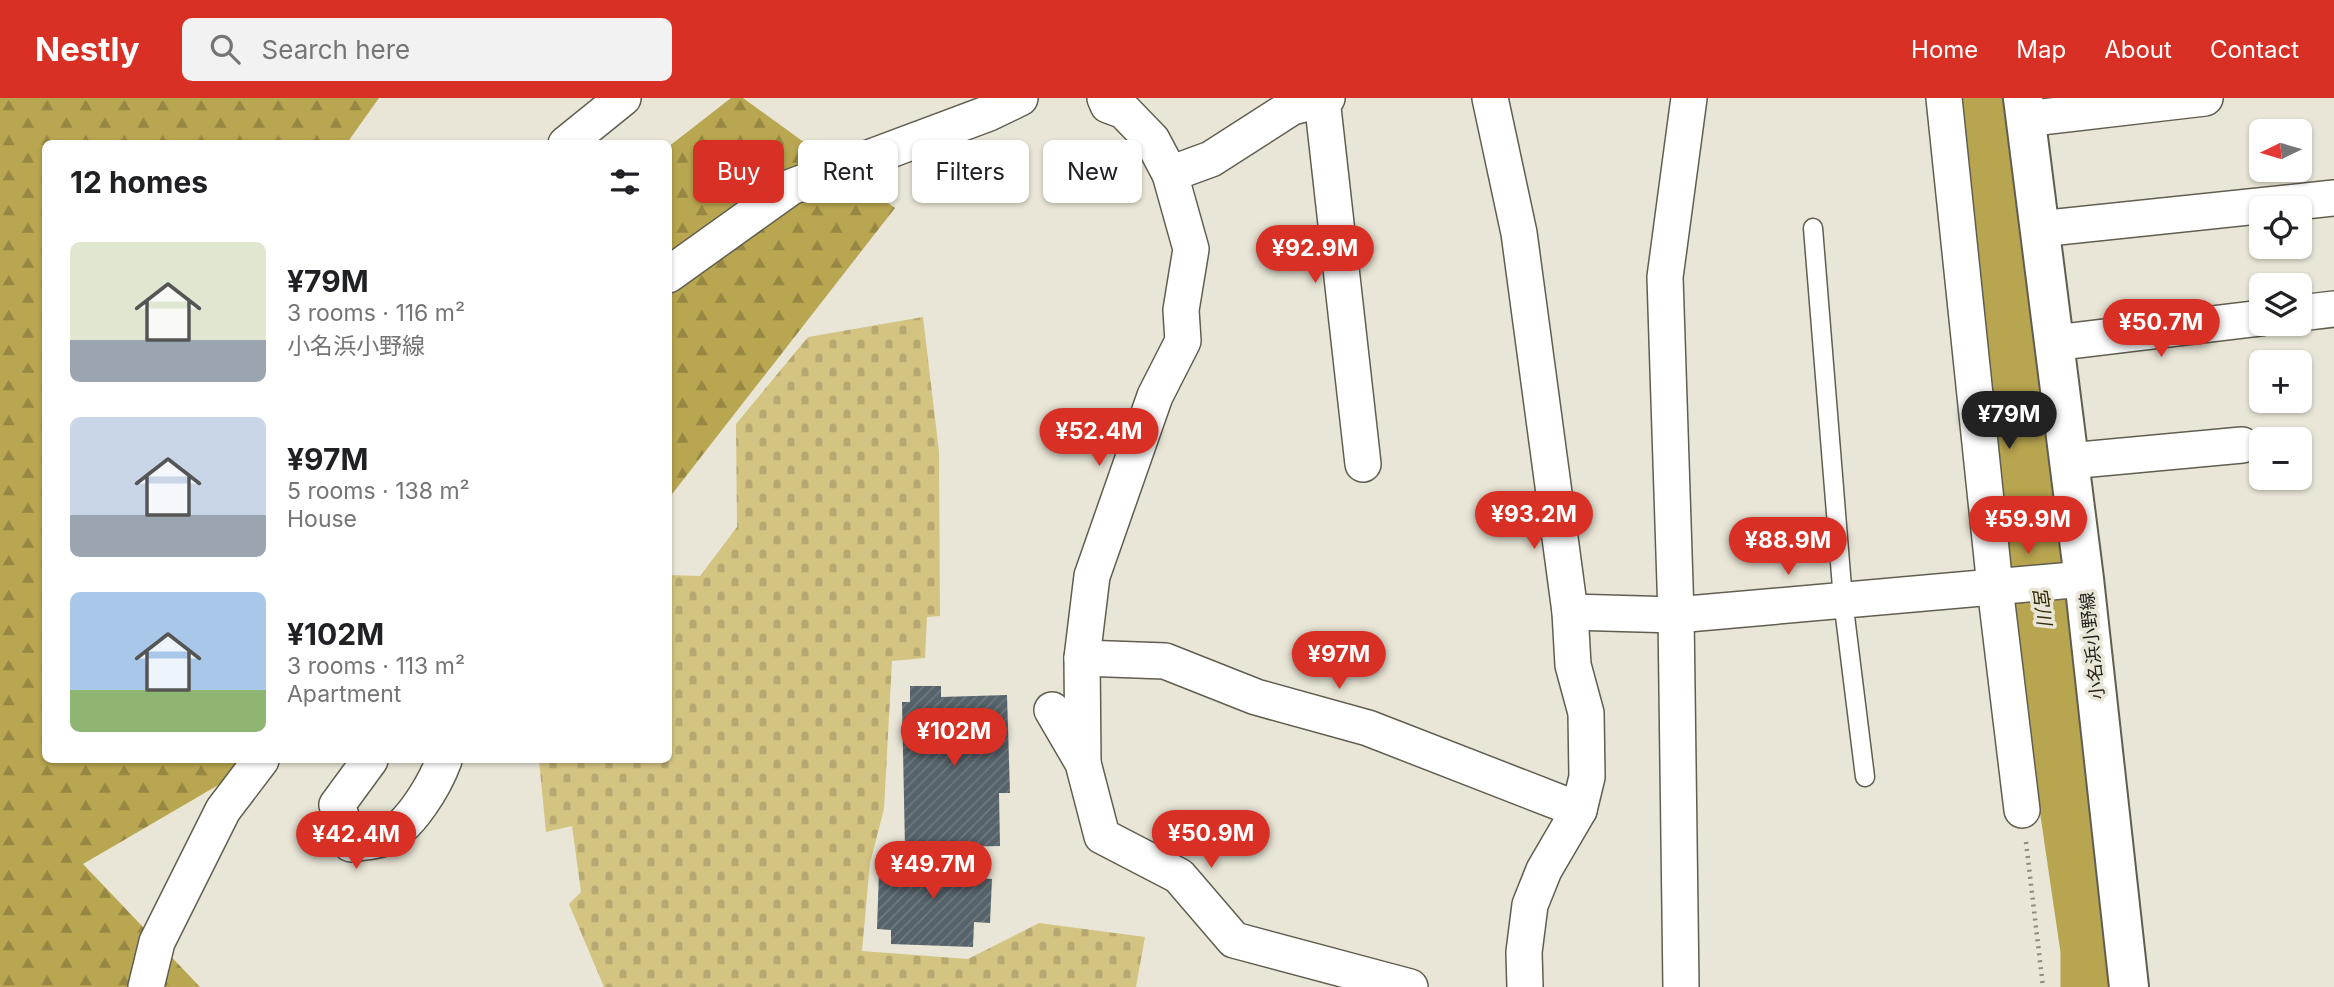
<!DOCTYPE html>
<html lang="en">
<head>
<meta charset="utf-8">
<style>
  :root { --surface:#fff; --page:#f2f2f2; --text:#202124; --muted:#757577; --accent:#d93025 }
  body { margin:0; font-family:Inter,"Noto Sans JP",sans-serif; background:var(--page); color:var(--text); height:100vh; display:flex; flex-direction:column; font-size:26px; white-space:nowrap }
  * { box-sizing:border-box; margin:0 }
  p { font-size:23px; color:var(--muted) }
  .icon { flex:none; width:38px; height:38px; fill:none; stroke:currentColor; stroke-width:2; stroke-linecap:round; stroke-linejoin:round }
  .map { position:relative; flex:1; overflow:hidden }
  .details { position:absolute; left:42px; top:42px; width:630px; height:623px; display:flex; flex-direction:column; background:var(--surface); border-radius:10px; box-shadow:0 2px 5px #0004 }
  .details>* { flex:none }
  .banner { position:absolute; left:693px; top:42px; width:665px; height:63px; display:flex; gap:14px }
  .needle { width:46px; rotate:265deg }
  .tools { position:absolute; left:2249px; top:21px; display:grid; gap:14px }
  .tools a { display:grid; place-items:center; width:63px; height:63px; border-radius:10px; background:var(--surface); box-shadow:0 2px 5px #0004; font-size:35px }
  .price { position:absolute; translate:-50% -60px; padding:0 16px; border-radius:24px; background:var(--accent); color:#fff; font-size:23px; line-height:46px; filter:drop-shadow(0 2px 4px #0008) }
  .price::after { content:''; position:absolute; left:50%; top:42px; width:21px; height:16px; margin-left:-10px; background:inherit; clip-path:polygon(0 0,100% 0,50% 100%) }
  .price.on { background:#222; color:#fff }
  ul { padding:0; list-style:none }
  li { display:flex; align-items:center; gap:21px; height:175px; padding:0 28px }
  li span { display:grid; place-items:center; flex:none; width:196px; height:140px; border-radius:10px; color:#555 }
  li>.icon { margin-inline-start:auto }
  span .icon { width:84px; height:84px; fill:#fffc; stroke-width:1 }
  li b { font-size:30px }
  h2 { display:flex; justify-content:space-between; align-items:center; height:84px; padding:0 28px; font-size:30px }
  .tag { padding:0 24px; border-radius:10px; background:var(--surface); box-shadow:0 2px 5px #0004; font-size:24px; line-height:63px }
  .tag.on { background:var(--accent); color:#fff }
  header { display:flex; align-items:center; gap:42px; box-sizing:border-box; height:98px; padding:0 35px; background:var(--accent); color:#fff }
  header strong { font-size:33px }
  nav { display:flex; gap:38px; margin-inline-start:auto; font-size:24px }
  .search { width:490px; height:63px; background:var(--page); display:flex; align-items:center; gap:18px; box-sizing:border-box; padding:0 24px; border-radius:10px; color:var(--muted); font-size:26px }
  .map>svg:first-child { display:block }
  .forest { fill:url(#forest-firs) }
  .cemetery { fill:url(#cemetery-stones) }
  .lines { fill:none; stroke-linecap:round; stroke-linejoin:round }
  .river { stroke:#b8a54f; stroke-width:61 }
  .building { fill:url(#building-hatch) }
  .lane-casing { stroke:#615e50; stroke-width:21 }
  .street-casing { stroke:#615e50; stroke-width:38 }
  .primary-casing { stroke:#615e50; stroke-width:42 }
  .path { stroke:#8d8a80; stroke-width:4.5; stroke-dasharray:2 5; stroke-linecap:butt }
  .lane { stroke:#fff; stroke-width:18 }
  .street { stroke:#fff; stroke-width:35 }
  .primary { stroke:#fff; stroke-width:38 }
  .labels { text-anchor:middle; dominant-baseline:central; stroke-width:7; stroke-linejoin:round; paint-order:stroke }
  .street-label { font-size:18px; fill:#23211c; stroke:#e9e6d7 }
  .water-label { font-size:19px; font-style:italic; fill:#332b04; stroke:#e9e6d7 }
</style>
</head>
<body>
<header>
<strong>Nestly</strong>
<div class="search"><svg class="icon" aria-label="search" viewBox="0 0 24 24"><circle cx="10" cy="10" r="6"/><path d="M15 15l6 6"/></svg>Search here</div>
<nav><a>Home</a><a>Map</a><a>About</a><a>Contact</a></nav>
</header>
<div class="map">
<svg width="2334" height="889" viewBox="0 0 2334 889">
  <defs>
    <pattern id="forest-firs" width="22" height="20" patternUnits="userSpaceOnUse" patternTransform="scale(1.75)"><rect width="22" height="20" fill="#b9a650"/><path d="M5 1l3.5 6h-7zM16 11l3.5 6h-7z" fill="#968742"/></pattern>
    <pattern id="cemetery-stones" width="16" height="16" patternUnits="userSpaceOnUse" patternTransform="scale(1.75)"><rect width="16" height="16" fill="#d4c482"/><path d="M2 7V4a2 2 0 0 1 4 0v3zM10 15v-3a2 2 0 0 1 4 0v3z" fill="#b6a870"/></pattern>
    <pattern id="building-hatch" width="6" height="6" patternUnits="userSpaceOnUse" patternTransform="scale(1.75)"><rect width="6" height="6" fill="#56636b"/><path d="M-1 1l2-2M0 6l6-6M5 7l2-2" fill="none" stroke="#70797f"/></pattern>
  </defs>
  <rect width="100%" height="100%" fill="#e9e6d7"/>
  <g class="forest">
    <polygon points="0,0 379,0 347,45 46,46 46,662 261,662 83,766 200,889 0,889"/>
    <polygon points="731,0 743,0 895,110 669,400 668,49"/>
  </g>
  <polygon class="cemetery" points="923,219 939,354 940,518 927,519 925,560 892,563 884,711 870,765 862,853 968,861 1039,825 1145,839 1136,889 604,889 569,806 581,794 572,728 546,734 539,662 668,662 669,477 700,478 737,429 736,326 808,239"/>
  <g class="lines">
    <polyline class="river" points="1991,0 2025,389 2040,505 2091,852 2091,889"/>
  </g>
  <g class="building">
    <polygon points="910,588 941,588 941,599 1007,597 1010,695 999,695 1000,748 905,750 902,604 910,604"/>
    <polygon points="894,756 977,760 975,780 992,781 990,825 974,824 973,849 891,846 891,832 877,831 879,773 894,773"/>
  </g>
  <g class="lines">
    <defs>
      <polyline id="lane" points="1813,130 1843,502 1865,679"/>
      <g id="street">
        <polyline points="1105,0 1108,7 1124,13 1152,42 1170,76 1211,61 1292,9 1327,0"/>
        <polyline points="1490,0 1519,135 1570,514 1573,567 1586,615 1587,679 1579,712 1544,772 1530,807 1524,854 1525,889"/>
        <polyline points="1944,0 1995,489 2022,712"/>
        <polyline points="1322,1 1363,366"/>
        <polyline points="2025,21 2205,0"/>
        <polyline points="566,46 623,0"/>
        <polyline points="2039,131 2334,100"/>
        <polyline points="668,177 791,89 989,15 1020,0"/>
        <polyline points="2300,215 2334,211"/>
        <polyline points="2054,245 2261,220"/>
        <polyline points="2069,363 2242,347"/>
        <polyline points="1570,514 1676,517 2084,481"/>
        <polyline points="1082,560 1165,563 1256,599 1368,630 1579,712"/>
        <polyline points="1052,612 1083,665 1102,738 1179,778 1234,842 1410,889"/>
        <path d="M370,662L337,707L351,746C361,744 374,744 384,740C410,730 435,686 444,662"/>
        <polyline points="1083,665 1082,560 1092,478 1155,298 1183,243 1181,212 1191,151 1170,76"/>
        <polyline points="146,889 157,844 223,712 261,662"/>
        <polyline points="1681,889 1676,517 1665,179 1689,0"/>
      </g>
      <polyline id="primary" points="2023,0 2084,481 2129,889"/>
    </defs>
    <use href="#lane" class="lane-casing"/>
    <use href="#street" class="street-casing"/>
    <use href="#primary" class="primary-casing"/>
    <polyline class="path" points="2026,744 2043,889"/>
    <use href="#lane" class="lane"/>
    <use href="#street" class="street"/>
    <use href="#primary" class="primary"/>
  </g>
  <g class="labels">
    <g class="street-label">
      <text transform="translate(2092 548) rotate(-96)">小名浜小野線</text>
    </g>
    <g class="water-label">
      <text transform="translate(2042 508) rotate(82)">宮川</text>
    </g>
  </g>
</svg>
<div class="tools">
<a><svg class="needle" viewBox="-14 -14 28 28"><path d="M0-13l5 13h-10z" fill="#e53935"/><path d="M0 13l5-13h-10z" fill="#757577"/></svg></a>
<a><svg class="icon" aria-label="locate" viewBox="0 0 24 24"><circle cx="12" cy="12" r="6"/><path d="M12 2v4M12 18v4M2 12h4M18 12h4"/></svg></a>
<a><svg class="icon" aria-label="layers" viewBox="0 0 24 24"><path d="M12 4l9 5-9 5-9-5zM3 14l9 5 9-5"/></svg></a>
<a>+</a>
<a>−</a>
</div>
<b class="price" style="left:1315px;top:187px">¥92.9M</b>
<b class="price" style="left:2161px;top:261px">¥50.7M</b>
<b class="price on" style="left:2009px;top:353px">¥79M</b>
<b class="price" style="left:1099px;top:370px">¥52.4M</b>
<b class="price" style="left:1534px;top:453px">¥93.2M</b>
<b class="price" style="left:2028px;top:458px">¥59.9M</b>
<b class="price" style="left:1788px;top:479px">¥88.9M</b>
<b class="price" style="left:1339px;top:593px">¥97M</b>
<b class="price" style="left:954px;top:670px">¥102M</b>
<b class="price" style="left:1211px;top:772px">¥50.9M</b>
<b class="price" style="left:356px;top:773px">¥42.4M</b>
<b class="price" style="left:933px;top:803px">¥49.7M</b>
<div class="banner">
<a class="tag on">Buy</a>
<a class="tag">Rent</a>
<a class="tag">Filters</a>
<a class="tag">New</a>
</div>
<section class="details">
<h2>12 homes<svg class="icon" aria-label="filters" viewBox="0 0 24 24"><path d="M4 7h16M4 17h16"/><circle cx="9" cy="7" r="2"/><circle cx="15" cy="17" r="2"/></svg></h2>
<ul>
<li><span style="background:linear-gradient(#dfe7d0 70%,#9aa5b1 0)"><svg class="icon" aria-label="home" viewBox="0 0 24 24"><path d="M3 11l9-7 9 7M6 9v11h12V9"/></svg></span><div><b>¥79M</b><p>3 rooms · 116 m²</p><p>小名浜小野線</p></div></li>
<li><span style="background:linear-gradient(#c9d6e8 70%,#9aa5b1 0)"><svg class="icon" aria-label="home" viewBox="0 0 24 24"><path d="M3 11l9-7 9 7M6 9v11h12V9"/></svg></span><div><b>¥97M</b><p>5 rooms · 138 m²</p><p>House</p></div></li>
<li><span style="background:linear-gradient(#a9c7e8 70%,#8fb573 0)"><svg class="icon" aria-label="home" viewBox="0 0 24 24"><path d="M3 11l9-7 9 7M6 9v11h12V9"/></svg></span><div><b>¥102M</b><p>3 rooms · 113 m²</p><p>Apartment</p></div></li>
</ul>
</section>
</div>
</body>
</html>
